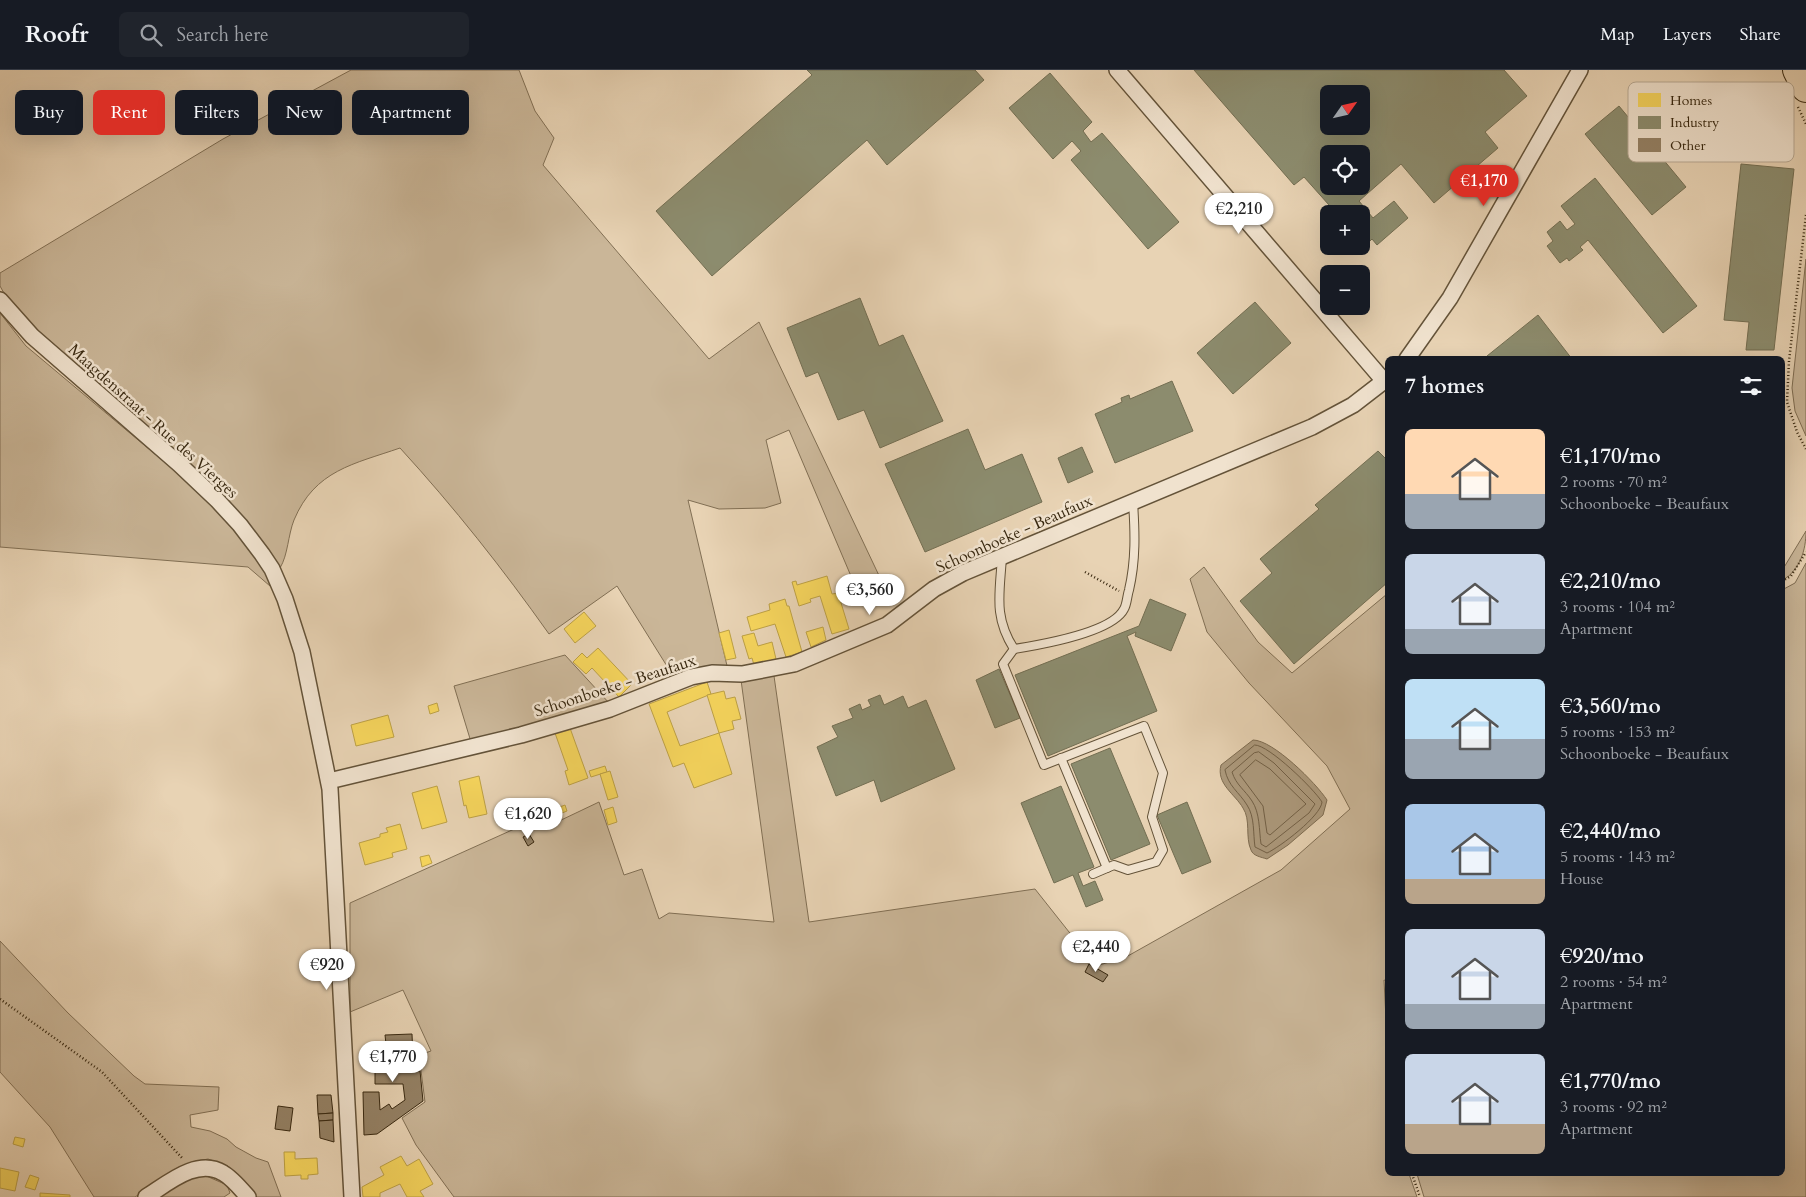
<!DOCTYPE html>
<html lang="en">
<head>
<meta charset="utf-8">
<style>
  :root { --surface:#171b24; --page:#20242c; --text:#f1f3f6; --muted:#9ea1a6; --line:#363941; --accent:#d93025 }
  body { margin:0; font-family:Cardo,serif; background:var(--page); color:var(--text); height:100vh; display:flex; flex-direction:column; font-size:19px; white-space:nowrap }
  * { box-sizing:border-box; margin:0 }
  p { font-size:16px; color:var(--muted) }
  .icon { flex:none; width:28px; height:28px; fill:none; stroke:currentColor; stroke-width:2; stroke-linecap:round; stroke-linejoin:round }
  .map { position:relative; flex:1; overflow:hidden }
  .panel { position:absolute; left:1385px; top:286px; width:400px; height:820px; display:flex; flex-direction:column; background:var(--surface); border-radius:8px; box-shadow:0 5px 20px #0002 }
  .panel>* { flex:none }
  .banner { position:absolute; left:15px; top:20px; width:475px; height:45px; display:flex; gap:10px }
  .needle { width:32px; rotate:56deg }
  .fabs { position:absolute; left:1320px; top:15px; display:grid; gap:10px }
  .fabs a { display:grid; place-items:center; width:50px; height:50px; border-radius:8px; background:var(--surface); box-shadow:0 5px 20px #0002; font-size:25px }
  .price { position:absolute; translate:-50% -42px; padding:0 11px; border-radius:18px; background:#fff; color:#222; font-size:16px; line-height:32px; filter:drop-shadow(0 1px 2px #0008) }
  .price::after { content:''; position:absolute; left:50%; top:30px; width:15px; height:11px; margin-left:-8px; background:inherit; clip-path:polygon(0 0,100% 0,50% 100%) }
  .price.current { background:var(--accent); color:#fff }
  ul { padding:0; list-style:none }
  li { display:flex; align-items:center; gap:15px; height:125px; padding:0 20px }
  li span { display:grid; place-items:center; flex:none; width:140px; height:100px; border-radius:8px; color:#555 }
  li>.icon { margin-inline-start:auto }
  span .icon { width:60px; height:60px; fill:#fffc; stroke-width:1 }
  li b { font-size:21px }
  h2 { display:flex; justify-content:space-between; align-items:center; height:60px; padding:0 20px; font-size:21px }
  .pill { padding:0 18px; border-radius:8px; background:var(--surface); box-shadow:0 5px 20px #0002; font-size:18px; line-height:45px }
  .pill.current { background:var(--accent); color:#fff }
  header { display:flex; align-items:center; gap:30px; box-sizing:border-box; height:70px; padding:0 25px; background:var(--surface); border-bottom:1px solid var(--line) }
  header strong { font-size:24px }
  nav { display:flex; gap:28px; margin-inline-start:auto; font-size:18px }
  .search { width:350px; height:45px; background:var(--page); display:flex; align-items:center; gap:12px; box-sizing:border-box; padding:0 18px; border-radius:8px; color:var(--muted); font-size:19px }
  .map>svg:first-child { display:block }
  .green { fill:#cab698; stroke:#816f54 }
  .water { fill:#ac997c; stroke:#7e6c51 }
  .homes { fill:#f6d55c; stroke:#bda145 }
  .industry { fill:#8c8c6e; stroke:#736e52; fill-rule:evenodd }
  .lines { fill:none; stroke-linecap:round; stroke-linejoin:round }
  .shore { stroke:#726046; stroke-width:1 }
  .building { fill:#948165; stroke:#382810 }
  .lane-casing { stroke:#645339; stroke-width:10 }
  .street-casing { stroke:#645339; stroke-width:18 }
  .highway-casing { stroke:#382810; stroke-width:30 }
  .path { stroke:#382810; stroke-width:2.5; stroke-dasharray:1 2.5; stroke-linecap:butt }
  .lane { stroke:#f0e2ce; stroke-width:8 }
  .street { stroke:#f0e2ce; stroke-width:15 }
  .highway { stroke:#e8d3b4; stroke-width:28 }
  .labels { text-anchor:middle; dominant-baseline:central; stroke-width:5; stroke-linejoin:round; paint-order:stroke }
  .street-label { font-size:16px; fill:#382810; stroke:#f0e2ce }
  .key { fill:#f0e2ce; stroke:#b9aa95; stroke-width:1 }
  .key-label { font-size:14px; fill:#382810 }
</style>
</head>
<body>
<header>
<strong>Roofr</strong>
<div class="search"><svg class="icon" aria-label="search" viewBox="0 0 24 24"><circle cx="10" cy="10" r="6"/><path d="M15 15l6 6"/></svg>Search here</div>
<nav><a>Map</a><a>Layers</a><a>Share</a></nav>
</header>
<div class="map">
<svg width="1806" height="1127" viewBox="0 0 1806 1127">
  <rect width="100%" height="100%" fill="#e8d3b4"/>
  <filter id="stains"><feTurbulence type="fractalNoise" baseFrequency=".004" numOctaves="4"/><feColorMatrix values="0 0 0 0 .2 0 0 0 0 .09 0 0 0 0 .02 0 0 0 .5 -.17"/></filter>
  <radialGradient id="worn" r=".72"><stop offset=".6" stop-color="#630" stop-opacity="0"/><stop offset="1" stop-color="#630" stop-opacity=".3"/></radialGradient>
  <g class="green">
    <path d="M351,0H519L535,41L554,68L543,95L709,289L759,252L883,514L859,525L789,360L766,370L781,433L765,438L719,439L688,430L728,600L675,609L617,516L549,564C503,499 454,437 400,378C354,394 315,400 294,450C288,465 288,485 280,498L227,429L45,269L5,225L0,216V203L223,69Z"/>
    <polygon points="1806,189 1806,366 1795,341 1792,318"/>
    <polygon points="0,243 26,276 211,431 264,497 270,516 248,497 0,477"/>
    <path d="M1806,461C1806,480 1800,500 1783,510V499Z"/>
    <polygon points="1806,493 1806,1127 1424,1127 1417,1104 1782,1104 1782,520 1795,513"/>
    <polygon points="1204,497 1258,572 1292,603 1387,524 1387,911 1384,910 1388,988 1388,1104 1409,1104 1417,1127 454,1127 416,1075 402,1048 425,1032 419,985 431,981 403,920 350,942 350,833 552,742 557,752 599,732 624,805 642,799 659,849 669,843 774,852 741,610 774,606 809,852 1035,819 1096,896 1126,887 1281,800 1350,739 1327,696 1249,613 1207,562 1190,509"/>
    <polygon points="565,585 610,634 471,672 454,616"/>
    <polygon points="0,871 68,943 134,1006 145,1014 219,1017 218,1040 190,1045 191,1057 210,1061 227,1069 236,1077 256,1088 268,1092 281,1127 257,1127 228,1096 208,1089 192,1092 135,1127 94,1127 50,1057 0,1002"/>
    <polygon points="204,1105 227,1115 230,1123 224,1127 157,1127 190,1108"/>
  </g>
  <path class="water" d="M1253,670C1273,670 1316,713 1327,730L1323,745L1288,775L1267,789C1261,787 1253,786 1251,780C1245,767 1251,750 1243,738C1235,724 1216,714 1221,695Z"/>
  <g class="homes">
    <polygon points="827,506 832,524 838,523 849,559 832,564 820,526 810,529 811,532 799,536 792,512 796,511 797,515"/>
    <polygon points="785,529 787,536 789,536 802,582 786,587 775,554 751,561 747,547 770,540 769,534"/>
    <polygon points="584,542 596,556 575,573 564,559"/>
    <polygon points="823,557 826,570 811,577 806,562"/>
    <polygon points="729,560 736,588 726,590 719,563"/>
    <polygon points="754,563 758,576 772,572 776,589 754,595 752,588 749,589 742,566"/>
    <polygon points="598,578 632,614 619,627 592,598 586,604 573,592 582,583 587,588"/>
    <polygon points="707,612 711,624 667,642 680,676 719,663 732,704 694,718 684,693 673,697 649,634"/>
    <polygon points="724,621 726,629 735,627 741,649 732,651 734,659 719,663 707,625"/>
    <polygon points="437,633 439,641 430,644 428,636"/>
    <polygon points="388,645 394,667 356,676 351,655"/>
    <polygon points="570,658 588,708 569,715 565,701 568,700 555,663"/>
    <polygon points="605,696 607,702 591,707 589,701"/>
    <polygon points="610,701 618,727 608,730 600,704"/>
    <polygon points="479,706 487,744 469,748 466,735 464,736 459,711"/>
    <polygon points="437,716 447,752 422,759 412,723"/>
    <polygon points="565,735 567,741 557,745 554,739"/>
    <polygon points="613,737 617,752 608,755 604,740"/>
    <polygon points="400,754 407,779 392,783 393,787 365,795 359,773 380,767 380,764 388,762 386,758"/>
    <polygon points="429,785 432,793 422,797 420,787"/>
    <polygon points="15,1067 25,1069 23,1077 13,1074"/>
    <polygon points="284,1082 295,1082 295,1089 317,1088 318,1104 308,1105 308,1109 301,1109 301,1105 285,1106"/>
    <polygon points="401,1086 407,1096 419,1089 433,1114 420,1121 424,1127 407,1127 400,1114 380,1123 380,1127 363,1127 362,1117 384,1105 380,1097"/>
    <polygon points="0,1098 19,1102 15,1121 0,1118"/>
    <polygon points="30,1105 39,1108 35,1120 25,1117"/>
    <polygon points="40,1123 70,1125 70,1127 40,1127"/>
  </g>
  <g class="industry">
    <polygon points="807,0 975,0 984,10 887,95 867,70 712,206 656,141 812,5"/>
    <path d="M1194,0H1504L1527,26L1485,62L1498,78L1434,133L1401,94L1359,131L1373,148L1394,131L1408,148L1377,175L1372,169L1365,176L1361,171V144H1337L1304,107L1294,115ZM1329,24H1361V56H1329ZM1329,84H1361V116H1329Z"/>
    <polygon points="1050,3 1092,52 1083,61 1091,72 1102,63 1179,152 1148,179 1071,90 1081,81 1072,71 1053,89 1009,38"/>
    <polygon points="1619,36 1686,117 1652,145 1585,64"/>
    <polygon points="1741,94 1794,99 1774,280 1746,280 1749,252 1724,250"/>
    <polygon points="1595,108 1697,236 1663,263 1588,170 1580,177 1583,180 1569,191 1567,188 1560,193 1547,176 1553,171 1547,162 1560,151 1567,160 1575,154 1561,136"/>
    <polygon points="860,228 879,276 903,265 943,351 880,378 864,340 838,350 818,302 806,307 787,258"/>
    <polygon points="1255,232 1291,273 1233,324 1197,283"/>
    <polygon points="1538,245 1572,289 1490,289 1487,286"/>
    <polygon points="1172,311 1193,361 1115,393 1095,344 1122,332 1121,328 1129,325 1130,329"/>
    <polygon points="968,359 985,400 1022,384 1042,432 925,482 885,394"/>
    <polygon points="1082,377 1093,402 1068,413 1058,388"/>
    <polygon points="1378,381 1388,391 1388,512 1294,594 1240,531 1272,503 1260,489 1319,439 1315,435"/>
    <polygon points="1150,529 1186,544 1171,581 1135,566 1136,562 1127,566 1157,641 1048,686 1015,605 1139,556"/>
    <polygon points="999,599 1020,648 995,658 976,610"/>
    <polygon points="880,625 884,635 903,626 908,638 926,630 955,699 881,732 874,710 836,726 817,677 838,667 832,656 853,648 849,639 860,634 862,640 871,636 868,630"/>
    <polygon points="1110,678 1150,774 1111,790 1071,694"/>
    <polygon points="1061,716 1094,797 1078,803 1083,816 1095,811 1103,830 1086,837 1073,805 1054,813 1021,733"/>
    <polygon points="1187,732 1211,792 1182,804 1157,745"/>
  </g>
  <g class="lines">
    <g class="shore">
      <path d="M1255,675C1269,675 1314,719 1322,732C1321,746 1280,777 1267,783L1255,777C1253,764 1255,747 1247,735C1239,722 1228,716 1225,700Z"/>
      <path d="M1259,682L1274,693L1315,734L1309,743L1266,777L1261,774C1259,760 1260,743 1252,731C1245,720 1236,715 1232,702L1254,683Z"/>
      <polygon points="1256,690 1270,699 1306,734 1270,765 1267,763 1263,736 1240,705"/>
    </g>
  </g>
  <g class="building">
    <polygon points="529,764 534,772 528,776 523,767"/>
    <polygon points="1089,894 1108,905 1103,912 1085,902"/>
    <polygon points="412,964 413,988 415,1001 420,1001 423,1031 377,1064 364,1065 363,1022 379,1022 380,1040 389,1034 392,1039 405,1030 403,1014 375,1014 375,974 386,974 385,965"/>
    <polygon points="317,1025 331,1025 333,1043 318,1044"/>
    <polygon points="278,1036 293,1038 290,1061 275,1059"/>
    <polygon points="333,1043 333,1050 319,1051 318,1044"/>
    <polygon points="333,1050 334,1072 320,1068 319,1051"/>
  </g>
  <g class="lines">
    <defs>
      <g id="lane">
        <path d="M1002,486C1000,523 993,546 1014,579C1039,575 1112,563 1124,539C1127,534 1127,526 1129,520C1136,490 1135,462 1133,432"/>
        <polyline points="1014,579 1003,594 1044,695 1144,656 1163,703 1152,747 1163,780 1156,792 1128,800 1114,795 1093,804"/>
        <polyline points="1061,688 1107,798"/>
      </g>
      <g id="street">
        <polyline points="1117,0 1384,311"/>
        <polyline points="0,230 32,266 179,394 217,430 240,455 262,484 272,499 285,529 302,582 330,719 352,1127"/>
        <polyline points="1407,289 1450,228 1580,0"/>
        <polyline points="329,711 521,665 610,639 691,607 712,603 742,604 794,594 887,555 934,519 963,503 1312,357 1353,335 1388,308"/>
        <path d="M146,1127C167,1114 197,1087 223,1103C232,1108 241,1119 248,1127"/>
      </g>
      <polyline id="highway" points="1797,0 1806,18"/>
    </defs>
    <use href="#lane" class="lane-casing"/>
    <use href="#street" class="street-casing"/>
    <use href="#highway" class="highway-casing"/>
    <g class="path">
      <polyline points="1798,37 1806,54"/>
      <polyline points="1806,145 1789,291 1787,332 1797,362 1806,379"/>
      <polyline points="1085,502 1119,521"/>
      <polyline points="1782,511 1791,506 1806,482"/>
      <polyline points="0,929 102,1002 183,1089"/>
      <polyline points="1412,1104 1420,1127"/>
    </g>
    <use href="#lane" class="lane"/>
    <use href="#street" class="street"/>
    <use href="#highway" class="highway"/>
  </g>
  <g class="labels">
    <g class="street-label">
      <text transform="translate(153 351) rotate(42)">Maagdenstraat - Rue des Vierges</text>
      <text transform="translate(1014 464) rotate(-24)">Schoonboeke - Beaufaux</text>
      <text transform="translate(615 616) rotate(-18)">Schoonboeke - Beaufaux</text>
    </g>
  </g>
  <rect x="1628" y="12" width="166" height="80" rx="8" class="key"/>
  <rect x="1638" y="23" width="23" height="14" fill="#f6d55c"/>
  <rect x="1638" y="46" width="23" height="13" fill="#8c8c6e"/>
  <rect x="1638" y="68" width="23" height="14" fill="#948165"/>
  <g class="key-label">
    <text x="1670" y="35">Homes</text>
    <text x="1670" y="57">Industry</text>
    <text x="1670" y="80">Other</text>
  </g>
  <rect width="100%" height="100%" filter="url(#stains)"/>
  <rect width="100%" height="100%" fill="url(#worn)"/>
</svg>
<div class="fabs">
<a><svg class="needle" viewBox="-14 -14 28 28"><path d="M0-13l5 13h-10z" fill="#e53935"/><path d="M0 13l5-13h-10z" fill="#9ea1a6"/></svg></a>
<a><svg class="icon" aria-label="locate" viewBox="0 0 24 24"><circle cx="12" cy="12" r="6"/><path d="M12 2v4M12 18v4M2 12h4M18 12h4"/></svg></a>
<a>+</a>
<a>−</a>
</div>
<b class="price current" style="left:1484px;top:137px">€1,170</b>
<b class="price" style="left:1239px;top:165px">€2,210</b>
<b class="price" style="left:870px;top:546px">€3,560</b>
<b class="price" style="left:528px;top:770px">€1,620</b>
<b class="price" style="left:1096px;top:903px">€2,440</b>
<b class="price" style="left:327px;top:921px">€920</b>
<b class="price" style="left:393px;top:1013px">€1,770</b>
<div class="banner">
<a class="pill">Buy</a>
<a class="pill current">Rent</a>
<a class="pill">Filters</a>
<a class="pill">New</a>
<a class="pill">Apartment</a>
</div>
<section class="panel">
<h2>7 homes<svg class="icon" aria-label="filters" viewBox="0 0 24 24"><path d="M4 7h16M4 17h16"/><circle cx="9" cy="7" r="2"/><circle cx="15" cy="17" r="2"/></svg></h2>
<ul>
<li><span style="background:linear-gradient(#ffd9b3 65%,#9aa5b1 0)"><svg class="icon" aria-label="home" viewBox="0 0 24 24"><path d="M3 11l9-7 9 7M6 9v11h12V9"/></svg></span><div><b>€1,170/mo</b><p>2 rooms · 70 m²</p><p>Schoonboeke - Beaufaux</p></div></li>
<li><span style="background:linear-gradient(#c9d6e8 75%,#9aa5b1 0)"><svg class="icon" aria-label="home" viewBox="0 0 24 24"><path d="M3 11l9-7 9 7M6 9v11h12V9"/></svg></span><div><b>€2,210/mo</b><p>3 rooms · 104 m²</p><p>Apartment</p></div></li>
<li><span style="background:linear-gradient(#bfe0f5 60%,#9aa5b1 0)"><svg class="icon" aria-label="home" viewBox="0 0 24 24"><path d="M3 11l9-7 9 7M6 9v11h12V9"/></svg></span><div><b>€3,560/mo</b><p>5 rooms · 153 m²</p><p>Schoonboeke - Beaufaux</p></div></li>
<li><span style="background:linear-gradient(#a9c7e8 75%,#b9a48a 0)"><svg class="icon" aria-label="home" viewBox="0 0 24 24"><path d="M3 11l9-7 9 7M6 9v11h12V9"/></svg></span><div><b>€2,440/mo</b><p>5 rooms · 143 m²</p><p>House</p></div></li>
<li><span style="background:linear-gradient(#c9d6e8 75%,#9aa5b1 0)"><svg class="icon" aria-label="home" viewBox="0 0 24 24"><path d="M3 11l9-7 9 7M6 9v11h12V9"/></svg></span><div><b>€920/mo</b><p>2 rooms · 54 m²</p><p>Apartment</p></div></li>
<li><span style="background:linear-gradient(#c9d6e8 70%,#b9a48a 0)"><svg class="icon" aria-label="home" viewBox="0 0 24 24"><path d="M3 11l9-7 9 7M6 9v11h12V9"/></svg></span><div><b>€1,770/mo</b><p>3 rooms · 92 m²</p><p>Apartment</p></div></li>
</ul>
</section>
</div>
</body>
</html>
